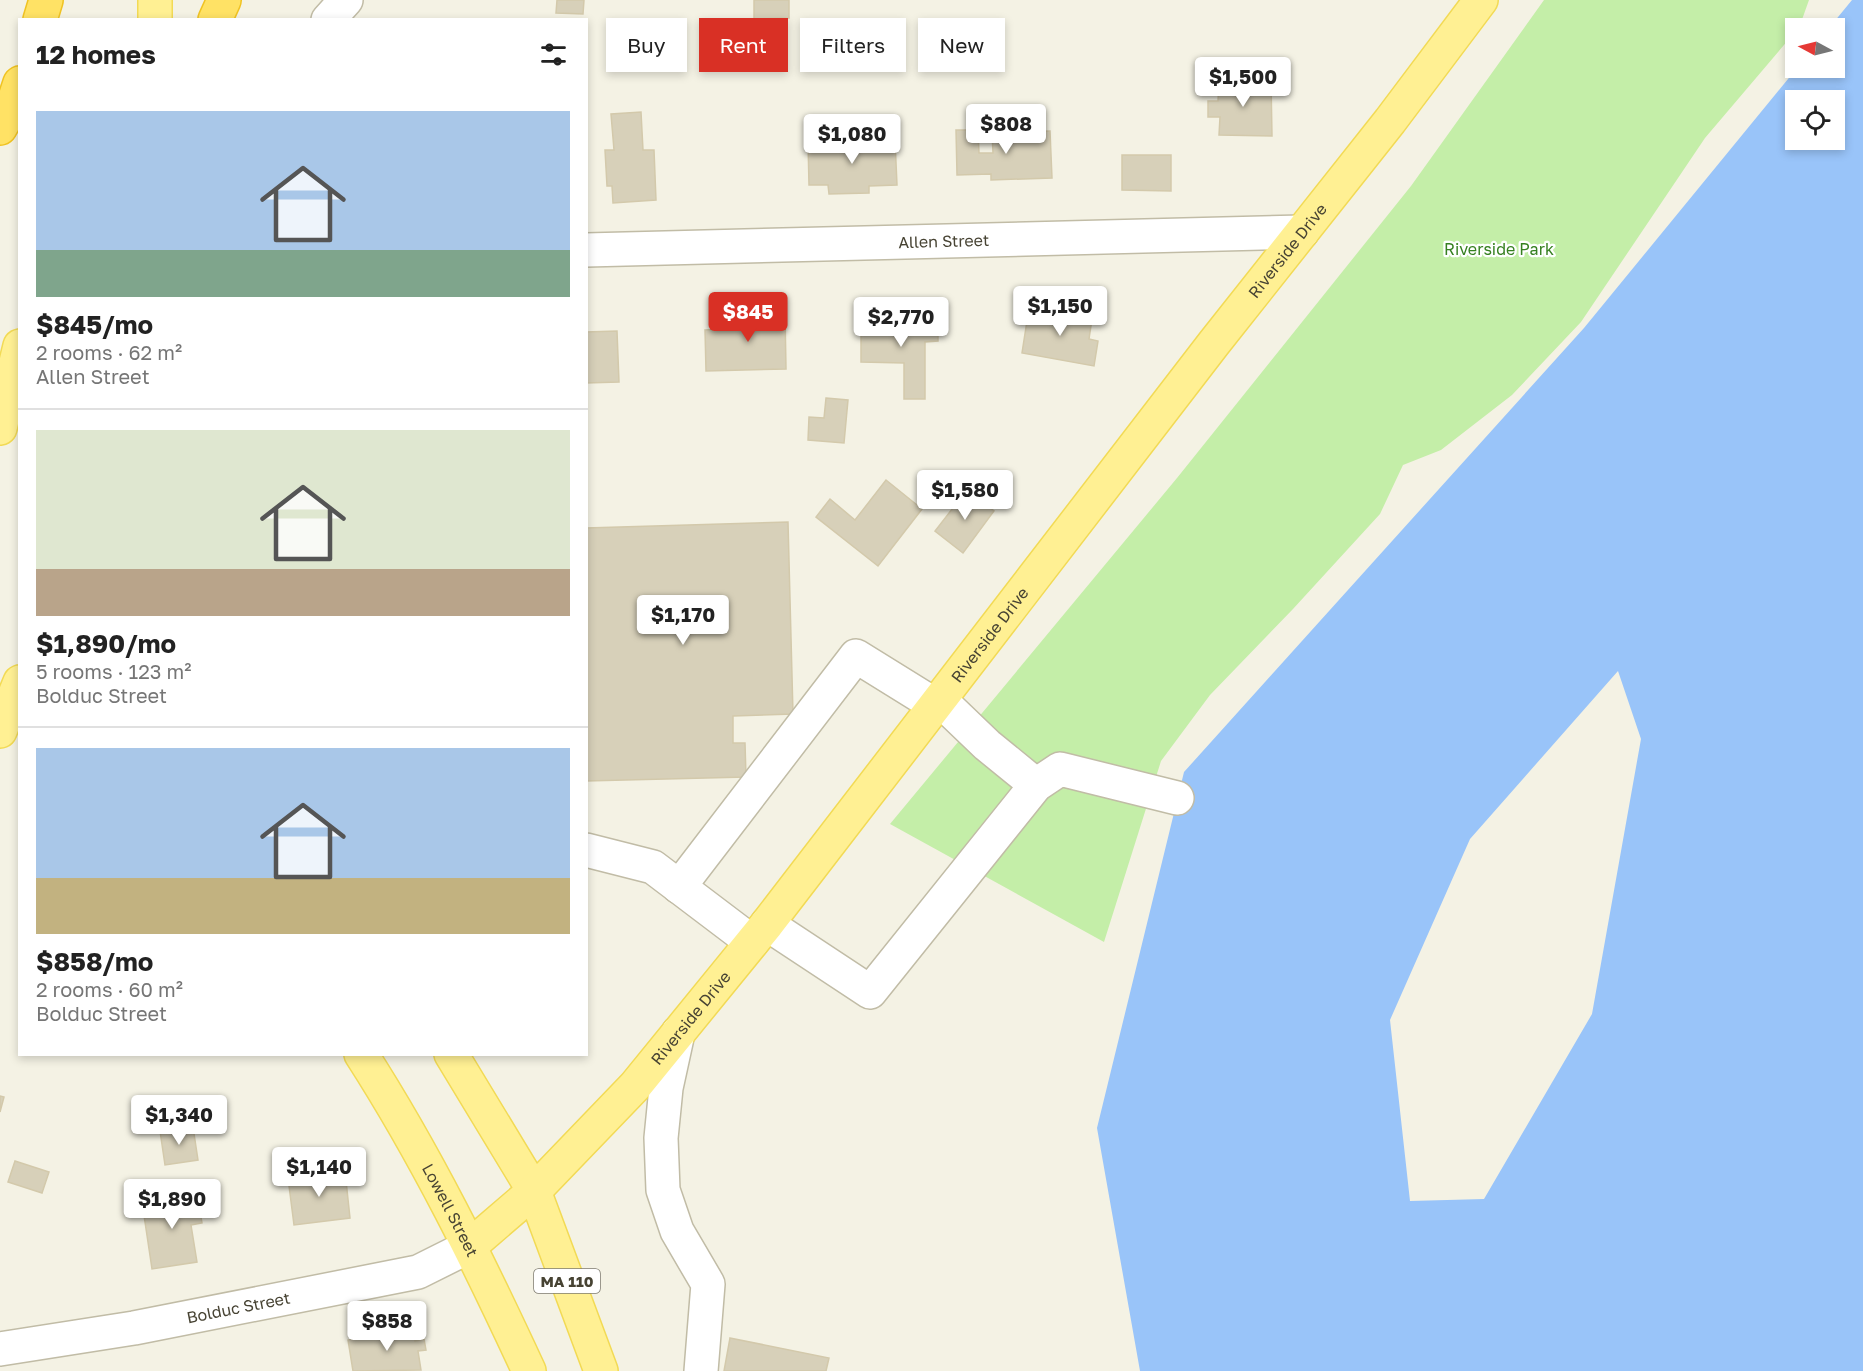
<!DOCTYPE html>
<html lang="en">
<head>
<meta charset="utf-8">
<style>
  :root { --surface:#fff; --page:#f6f6f6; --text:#222; --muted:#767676; --line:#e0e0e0; --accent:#d93025 }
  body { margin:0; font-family:"Golos Text",sans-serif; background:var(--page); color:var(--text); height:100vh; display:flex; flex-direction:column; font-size:22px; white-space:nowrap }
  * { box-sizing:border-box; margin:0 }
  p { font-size:20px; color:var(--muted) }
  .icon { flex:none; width:33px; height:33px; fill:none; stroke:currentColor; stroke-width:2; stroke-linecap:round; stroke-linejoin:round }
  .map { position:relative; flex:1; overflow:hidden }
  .panel { position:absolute; left:18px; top:18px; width:570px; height:1038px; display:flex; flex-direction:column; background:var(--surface); border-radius:0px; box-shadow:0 3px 9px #0003 }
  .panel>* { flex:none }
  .top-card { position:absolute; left:606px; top:18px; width:570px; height:54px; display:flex; gap:12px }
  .needle { width:39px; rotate:277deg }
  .controls { position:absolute; left:1785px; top:18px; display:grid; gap:12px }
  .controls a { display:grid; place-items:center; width:60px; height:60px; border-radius:0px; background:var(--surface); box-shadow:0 3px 9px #0003; font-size:30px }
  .price { position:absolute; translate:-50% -51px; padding:0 14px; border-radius:6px; background:#fff; color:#222; font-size:20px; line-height:39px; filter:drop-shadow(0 2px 3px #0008) }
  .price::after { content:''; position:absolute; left:50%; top:36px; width:18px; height:14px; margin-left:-9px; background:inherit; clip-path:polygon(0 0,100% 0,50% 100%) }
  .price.active { background:var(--accent); color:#fff }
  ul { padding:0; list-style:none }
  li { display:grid; align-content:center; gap:12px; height:318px; padding:0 18px }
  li+li { border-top:2px solid var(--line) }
  li span { display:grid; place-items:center; height:186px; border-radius:0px; color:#555 }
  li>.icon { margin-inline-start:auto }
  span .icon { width:108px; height:108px; fill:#fffc; stroke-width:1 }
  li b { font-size:26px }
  h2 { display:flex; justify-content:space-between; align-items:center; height:72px; padding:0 18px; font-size:26px }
  .chip { padding:0 21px; border-radius:0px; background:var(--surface); box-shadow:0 3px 9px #0003; font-size:21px; line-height:54px }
  .chip.active { background:var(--accent); color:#fff }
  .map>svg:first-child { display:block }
  .green { fill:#c4eea8 }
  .water { fill:#99c4f9; fill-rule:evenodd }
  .building { fill:#d7d0b9; stroke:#d3c9ab; stroke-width:1.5 }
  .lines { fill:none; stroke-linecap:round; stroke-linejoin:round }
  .minor-casing { stroke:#c1bca6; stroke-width:36 }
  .major-casing { stroke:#f2da55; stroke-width:36 }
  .highway-casing { stroke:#f0c323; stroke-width:36 }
  .minor { stroke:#fff; stroke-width:33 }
  .major { stroke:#fff093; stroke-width:33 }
  .highway { stroke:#ffe265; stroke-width:33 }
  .labels { text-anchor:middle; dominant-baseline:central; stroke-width:4.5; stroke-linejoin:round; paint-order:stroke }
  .shield { fill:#fff; stroke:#7e7b70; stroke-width:1.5 }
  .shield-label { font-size:15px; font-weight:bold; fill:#474333 }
  .street-label { font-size:16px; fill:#474333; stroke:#fff }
  .park-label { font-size:16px; fill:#368020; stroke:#fff }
</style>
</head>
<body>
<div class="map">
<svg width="1863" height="1371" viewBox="0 0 1863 1371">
  <rect width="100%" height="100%" fill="#f4f2e4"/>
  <polygon class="green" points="1544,0 1809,0 1799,28 1796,28 1795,32 1705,138 1581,322 1512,395 1441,450 1403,465 1380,514 1293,609 1210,695 1161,761 1104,942 890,824 1177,478 1411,186"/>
  <path class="water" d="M1852,0H1863V1371H1140L1097,1128L1184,772L1584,328L1797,68H1834V28H1829ZM1796,100H1834V140H1796ZM1618,671L1641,739L1592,1014L1484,1199L1410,1201L1390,1020L1470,839Z"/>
  <g class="building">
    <polygon points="557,0 584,0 583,14 556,13"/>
    <polygon points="754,0 789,0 789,18 754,19"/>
    <polygon points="1219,79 1271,80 1272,136 1219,135 1220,117 1208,117 1208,101 1218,101"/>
    <polygon points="641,112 643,150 654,150 656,200 613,203 612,186 607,186 605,150 614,150 611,114"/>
    <polygon points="956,130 978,130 979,153 993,153 992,132 1050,131 1052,178 991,180 991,174 957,175"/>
    <polygon points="895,140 897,185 869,186 869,193 829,194 828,185 809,185 808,142"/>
    <polygon points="1122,155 1171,155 1171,191 1122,190"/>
    <polygon points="1029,308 1092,319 1089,339 1098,341 1094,366 1022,353"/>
    <polygon points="785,312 786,369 706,371 705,330 725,329 724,314"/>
    <polygon points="899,317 938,317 938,341 925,342 925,399 904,399 904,363 861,362 861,323 899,323"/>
    <polygon points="617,331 619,382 586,383 586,332"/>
    <polygon points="826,398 848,400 844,443 808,440 809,417 824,418"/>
    <polygon points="886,480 922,509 878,566 816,517 830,499 855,520"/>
    <polygon points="967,490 994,511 963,553 935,531"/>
    <polygon points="788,522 793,714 733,716 733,743 745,743 746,777 586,781 586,528"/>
    <polygon points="0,1096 4,1097 0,1112"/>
    <polygon points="193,1127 198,1160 165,1165 160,1131"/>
    <polygon points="15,1161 49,1172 42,1193 8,1182"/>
    <polygon points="345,1171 350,1218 294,1225 288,1178"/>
    <polygon points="197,1194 202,1223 191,1225 197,1262 152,1269 142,1202"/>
    <polygon points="413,1328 415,1341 424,1339 426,1350 418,1351 421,1370 353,1371 348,1340"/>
    <polygon points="730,1338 829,1358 826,1371 724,1371"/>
  </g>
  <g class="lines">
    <defs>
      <g id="minor">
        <polyline points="328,20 346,0"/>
        <path id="s1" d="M586,250L1302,232"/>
        <polyline points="939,699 987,745 1036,785"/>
        <polyline points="586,850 653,867 752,942"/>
        <polyline points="679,887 856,656 935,705"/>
        <polyline points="767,924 870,992 1036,785 1060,769 1177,798"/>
        <polyline points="678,1033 666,1088 661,1138 663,1190 677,1231 708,1284 701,1371"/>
        <path id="s2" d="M0,1349L134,1328L418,1272L470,1246"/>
      </g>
      <g id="major">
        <polyline points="155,20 155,0"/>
        <polyline points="0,428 20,346"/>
        <polyline points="0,731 20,682"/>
        <path id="s3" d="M361,1054C426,1155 479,1263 529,1371"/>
        <polyline points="451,1054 534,1191 601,1371"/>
        <path id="s4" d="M470,1246L534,1191L635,1086L767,924L1214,343L1390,121L1481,0"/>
      </g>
      <g id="highway">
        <polyline points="40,20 46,0"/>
        <polyline points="215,20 224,0"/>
        <polyline points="0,128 12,107 20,83"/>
      </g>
    </defs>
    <use href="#minor" class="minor-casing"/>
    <use href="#major" class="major-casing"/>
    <use href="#highway" class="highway-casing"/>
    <use href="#minor" class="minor"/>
    <use href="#major" class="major"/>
    <use href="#highway" class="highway"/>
  </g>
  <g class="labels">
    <rect class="shield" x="534" y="1269" width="66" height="24" rx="4.5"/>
    <g class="shield-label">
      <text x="567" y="1281">MA 110</text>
    </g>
    <g class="street-label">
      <text stroke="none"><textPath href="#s1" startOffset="358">Allen Street</textPath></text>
      <text stroke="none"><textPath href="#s4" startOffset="1290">Riverside Drive</textPath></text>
      <text stroke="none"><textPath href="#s4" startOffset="804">Riverside Drive</textPath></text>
      <text stroke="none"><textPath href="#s4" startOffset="318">Riverside Drive</textPath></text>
      <text stroke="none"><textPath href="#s3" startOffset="180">Lowell Street</textPath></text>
      <text stroke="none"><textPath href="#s2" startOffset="242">Bolduc Street</textPath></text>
    </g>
    <g class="park-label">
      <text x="1499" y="249">Riverside Park</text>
    </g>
  </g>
</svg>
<div class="controls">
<a><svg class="needle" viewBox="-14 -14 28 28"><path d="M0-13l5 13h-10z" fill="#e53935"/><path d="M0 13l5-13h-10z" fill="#767676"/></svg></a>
<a><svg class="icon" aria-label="locate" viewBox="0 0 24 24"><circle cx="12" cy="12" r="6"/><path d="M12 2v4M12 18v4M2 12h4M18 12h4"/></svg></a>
</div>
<b class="price" style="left:1243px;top:108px">$1,500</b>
<b class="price" style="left:1006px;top:155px">$808</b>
<b class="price" style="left:852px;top:165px">$1,080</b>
<b class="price" style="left:1060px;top:337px">$1,150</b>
<b class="price active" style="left:748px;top:343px">$845</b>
<b class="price" style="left:901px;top:348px">$2,770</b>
<b class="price" style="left:965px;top:521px">$1,580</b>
<b class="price" style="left:683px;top:646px">$1,170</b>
<b class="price" style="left:179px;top:1146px">$1,340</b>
<b class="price" style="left:319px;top:1198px">$1,140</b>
<b class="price" style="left:172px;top:1230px">$1,890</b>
<b class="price" style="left:387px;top:1352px">$858</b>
<div class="top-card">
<a class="chip">Buy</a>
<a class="chip active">Rent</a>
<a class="chip">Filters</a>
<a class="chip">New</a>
</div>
<section class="panel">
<h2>12 homes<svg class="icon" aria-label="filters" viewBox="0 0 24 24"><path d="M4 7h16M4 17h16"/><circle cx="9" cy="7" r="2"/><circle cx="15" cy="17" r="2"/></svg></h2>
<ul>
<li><span style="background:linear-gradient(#a9c7e8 75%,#7fa58c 0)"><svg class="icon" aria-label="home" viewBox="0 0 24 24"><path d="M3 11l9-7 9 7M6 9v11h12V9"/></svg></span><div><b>$845/mo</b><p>2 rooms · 62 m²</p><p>Allen Street</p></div></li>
<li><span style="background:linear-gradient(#dfe7d0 75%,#b9a48a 0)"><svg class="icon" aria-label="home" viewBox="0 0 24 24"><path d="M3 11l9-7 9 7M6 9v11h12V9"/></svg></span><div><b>$1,890/mo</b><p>5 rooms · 123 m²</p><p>Bolduc Street</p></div></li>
<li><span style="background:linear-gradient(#a9c7e8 70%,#c2b280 0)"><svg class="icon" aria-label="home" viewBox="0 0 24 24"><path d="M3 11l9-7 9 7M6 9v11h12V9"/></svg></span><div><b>$858/mo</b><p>2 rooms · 60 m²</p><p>Bolduc Street</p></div></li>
</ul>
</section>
</div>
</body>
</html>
